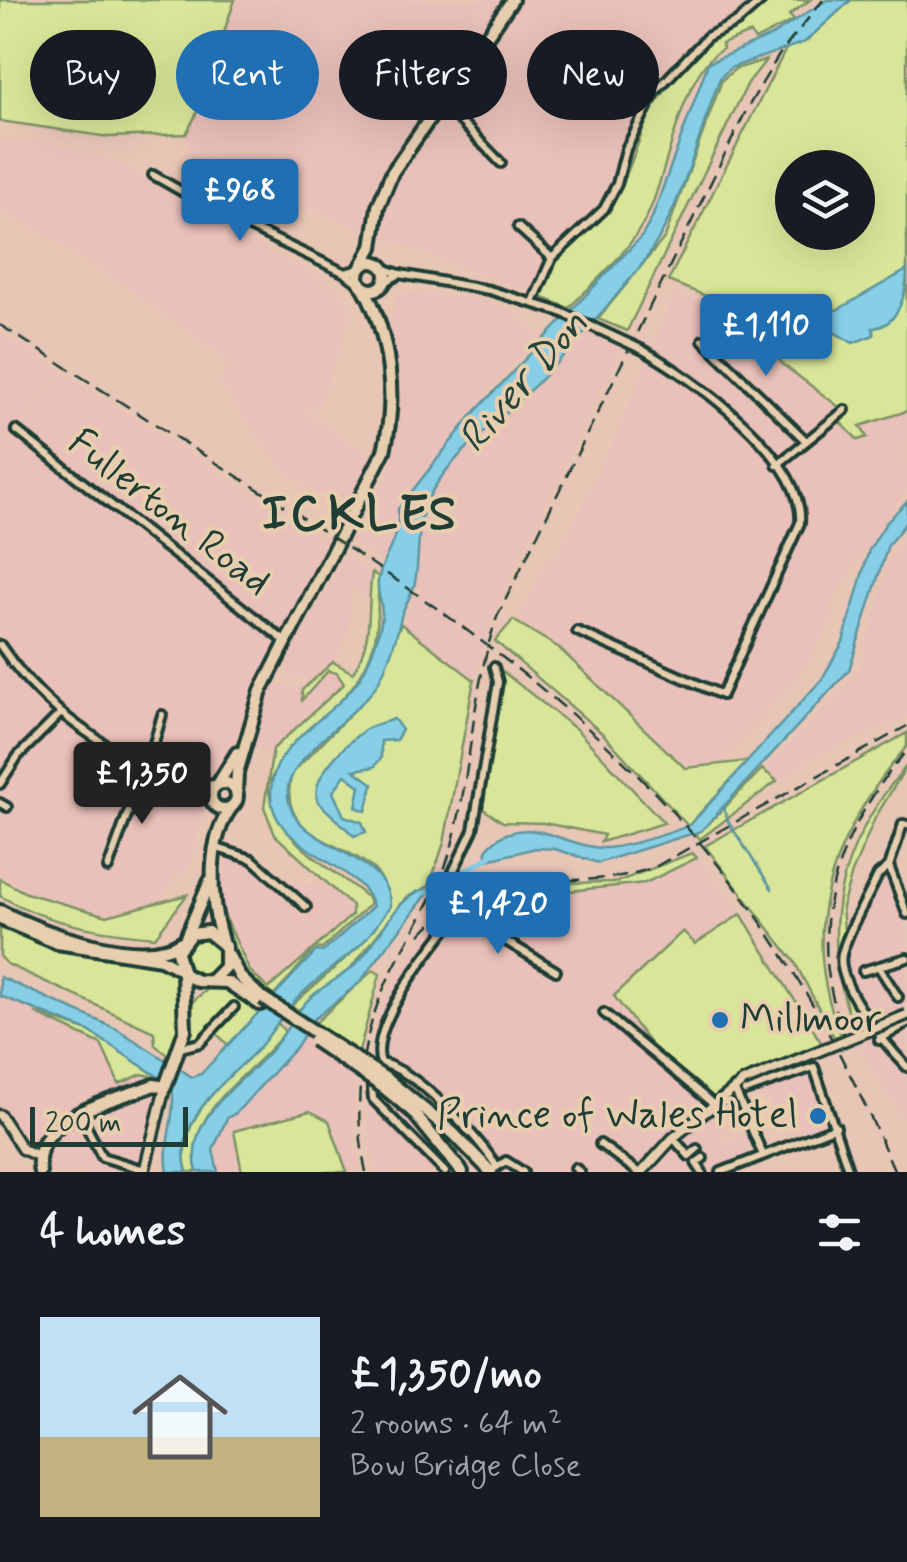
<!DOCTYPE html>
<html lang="en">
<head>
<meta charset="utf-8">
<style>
  :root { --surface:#171b24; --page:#20242c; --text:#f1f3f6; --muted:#9ea1a6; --accent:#1f6fb2 }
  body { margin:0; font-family:Mynerve,sans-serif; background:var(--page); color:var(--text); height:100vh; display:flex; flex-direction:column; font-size:38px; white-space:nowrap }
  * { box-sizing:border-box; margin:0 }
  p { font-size:32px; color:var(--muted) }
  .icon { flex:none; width:55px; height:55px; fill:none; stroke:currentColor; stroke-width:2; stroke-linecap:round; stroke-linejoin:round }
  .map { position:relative; height:1172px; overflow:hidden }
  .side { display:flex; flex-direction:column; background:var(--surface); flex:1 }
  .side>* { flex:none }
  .banner { position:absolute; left:30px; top:30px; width:848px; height:90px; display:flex; gap:20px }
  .controls { position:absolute; left:775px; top:150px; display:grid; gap:20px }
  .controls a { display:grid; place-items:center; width:100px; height:100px; border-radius:50%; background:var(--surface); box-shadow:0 10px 40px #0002; font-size:50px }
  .scale { position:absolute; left:30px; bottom:25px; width:158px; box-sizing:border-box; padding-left:10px; border:5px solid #1f3d34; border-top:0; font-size:28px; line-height:35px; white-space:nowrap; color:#1f3d34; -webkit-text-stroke:8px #e7ceaf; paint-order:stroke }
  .price { position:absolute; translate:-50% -85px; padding:0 22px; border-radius:10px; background:var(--accent); color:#fff; font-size:32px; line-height:65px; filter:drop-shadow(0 2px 5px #0008) }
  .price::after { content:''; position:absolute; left:50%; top:60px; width:30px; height:22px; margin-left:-15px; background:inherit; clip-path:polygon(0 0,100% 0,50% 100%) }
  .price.selected { background:#222; color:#fff }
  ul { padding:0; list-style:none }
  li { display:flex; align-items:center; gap:30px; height:250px; padding:0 40px }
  li span { display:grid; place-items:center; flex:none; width:280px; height:200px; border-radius:0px; color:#555 }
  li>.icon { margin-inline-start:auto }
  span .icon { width:120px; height:120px; fill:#fffc; stroke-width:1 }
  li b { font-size:42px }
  h2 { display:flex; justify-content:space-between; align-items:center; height:120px; padding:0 40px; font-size:42px }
  .pill { padding:0 35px; border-radius:45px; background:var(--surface); box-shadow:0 10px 40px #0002; font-size:35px; line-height:90px }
  .pill.selected { background:var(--accent); color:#fff }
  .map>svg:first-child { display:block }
  .built { fill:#e9c0ba }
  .green { fill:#d9e699; stroke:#7c9266; stroke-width:2.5; fill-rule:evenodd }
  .water { fill:#86cfe6; stroke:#5d959f; stroke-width:2.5 }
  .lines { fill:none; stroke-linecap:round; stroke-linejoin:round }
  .stream { stroke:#5d959f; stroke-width:2.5 }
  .canal { stroke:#86cfe6; stroke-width:5 }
  .minor-casing { stroke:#1f3d34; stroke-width:14 }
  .tertiary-casing { stroke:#1f3d34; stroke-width:15 }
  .primary-casing { stroke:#1f3d34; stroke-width:18 }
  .minor { stroke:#e7ceaf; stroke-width:6 }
  .tertiary { stroke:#e7ceaf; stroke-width:8 }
  .primary { stroke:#e7ceaf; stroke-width:10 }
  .rail { stroke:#1f3d34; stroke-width:2.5; stroke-dasharray:15 8; stroke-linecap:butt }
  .minor-bridge-casing { stroke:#1f3d34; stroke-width:14; stroke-linecap:butt }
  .tertiary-bridge-casing { stroke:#1f3d34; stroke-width:15; stroke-linecap:butt }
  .primary-bridge-casing { stroke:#1f3d34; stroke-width:18; stroke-linecap:butt }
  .minor-bridge { stroke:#e7ceaf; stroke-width:6 }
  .tertiary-bridge { stroke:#e7ceaf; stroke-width:8 }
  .primary-bridge { stroke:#e7ceaf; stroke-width:10 }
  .poi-dot { fill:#1f6fb2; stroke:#e7ceaf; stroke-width:4 }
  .labels { text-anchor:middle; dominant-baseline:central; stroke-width:8; stroke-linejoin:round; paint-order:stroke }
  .street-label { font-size:40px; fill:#1f3d34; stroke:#e7ceaf }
  .poi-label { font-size:40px; fill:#1f3d34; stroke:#e7ceaf; text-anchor:start }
  .water-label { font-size:42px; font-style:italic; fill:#24443d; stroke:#e7ceaf }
  .district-label { font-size:50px; font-weight:bold; letter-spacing:2.5px; fill:#1f3d34; stroke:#e7ceaf }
</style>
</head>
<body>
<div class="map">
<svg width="907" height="1172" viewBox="0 0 907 1172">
  <rect width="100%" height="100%" fill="#e8c6b6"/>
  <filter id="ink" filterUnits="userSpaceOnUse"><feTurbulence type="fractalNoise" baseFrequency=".01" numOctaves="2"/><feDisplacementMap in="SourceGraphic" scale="20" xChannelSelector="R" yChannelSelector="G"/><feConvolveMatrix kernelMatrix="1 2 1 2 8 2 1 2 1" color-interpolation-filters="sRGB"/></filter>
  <g filter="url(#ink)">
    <g class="built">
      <polygon points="235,0 755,0 755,1 739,17 696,41 657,84 636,118 609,195 596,216 543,266 533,293 343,222 250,175 192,161 186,134 206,100 217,47"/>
      <polygon points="0,140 43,142 118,162 189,207 332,286 348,301 349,319 320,404 303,412 118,280 0,206"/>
      <polygon points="398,292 467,298 507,309 540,338 483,394 515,410 587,332 620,350 489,624 474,680 401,624 422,588 350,539 390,471 400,411 388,331"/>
      <polygon points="675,294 739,316 786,366 859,426 907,412 907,489 834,596 830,608 834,611 808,663 724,761 685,765 559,646 520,620 548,558 556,561 619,430"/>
      <polygon points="0,335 62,372 0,447"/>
      <polygon points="229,363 376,461 349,511 292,476 271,453 221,382"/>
      <polygon points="64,374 330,544 251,696 224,771 199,786 205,792 203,815 186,874 176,872 162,899 108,915 27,892 0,874 0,455"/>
      <polygon points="907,537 907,717 813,756 777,781 765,771 859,674 891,556"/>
      <polygon points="344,558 372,573 368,597 354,588 351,592 348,634 333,661 353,673 298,733 275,752 272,748 267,752 251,743 268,688 275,683 292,688 305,684 304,676 289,677 288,659"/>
      <polygon points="226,857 247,861 288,897 288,885 328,884 352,906 352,915 268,990 249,970 222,907 219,896"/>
      <polygon points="697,858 741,914 695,944 683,932 710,1100 671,1135 733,1087 747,1120 720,1134 728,1144 753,1132 763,1155 721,1172 497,1172 477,1148 457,1172 376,1172 369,1127 368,1107 373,1104 367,1085 373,1046 381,1008 401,969 424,937 468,902 489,920 559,892 645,883"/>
      <polygon points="895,863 907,892 907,1122 868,1061 854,1029 866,1024 838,968 840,952 877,872"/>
      <polygon points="0,1002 27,1005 101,1044 142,1074 160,1078 140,1172 40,1172 0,1105"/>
      <polygon points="303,1036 354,1070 353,1132 359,1172 218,1172 213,1150 227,1117"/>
      <polygon points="816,1071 836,1127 804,1139 796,1118 780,1123 764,1087"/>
    </g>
    <g class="green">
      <path d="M0,0H235C218,45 210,92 186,134L109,137L0,121Z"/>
      <path d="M768,0H810L789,15L794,20L755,40L750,33L722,44L723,49C681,70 668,173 648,214C630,252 597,279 569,308L541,297L557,259L605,216L623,184L650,111L690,58L717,35L744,23Z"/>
      <path d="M851,0H907V411L860,426L867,437L858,440L840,422L847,413L785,366L738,316L742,310L668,281L787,47L805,42ZM792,168H858V232H792Z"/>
      <polygon points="766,60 748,83 627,331 598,319 665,237 722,80 735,69"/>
      <path d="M372,573L379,577C376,604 381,626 371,653C350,711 294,729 268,785C274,841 328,864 368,898L370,904L322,949L315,948L271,999L244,974L216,896L249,970L268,989L352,915V906L275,835L264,807L273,749L344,684L337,673L328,671L302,700V690L333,662L353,673C375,636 366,611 372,573Z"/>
      <polygon points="513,620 559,648 685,768 748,761 688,826 603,734 495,641"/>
      <path d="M401,624L474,680L444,843L429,886L407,897L351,968L299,1010L291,1006L354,951L390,907C387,898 385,885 380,877C355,840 273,844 292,773L369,695Z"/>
      <polygon points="502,671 577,730 664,823 601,842 604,835 544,823 503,822 483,809"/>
      <path d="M907,733V746C835,830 795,927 841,1035L834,1037L794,961L705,846Z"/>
      <path d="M907,765L875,818L852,873L842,907L845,941L838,968L866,1024L854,1029C817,929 838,846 907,765Z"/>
      <polygon points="762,769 777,781 700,839 694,832 701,831"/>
      <polygon points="692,853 697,858 645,883 559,892 489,920 468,902 521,884 617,882"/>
      <path d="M0,879L26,893L107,916L187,895L155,937C99,932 49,924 0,896Z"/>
      <polygon points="741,914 822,1044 736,1080 710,1100 658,1054 614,996 683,931 695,944"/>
      <polygon points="0,928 56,950 168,967 181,981 181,1022 171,1057 155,1045 154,1032 7,964 0,956"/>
      <circle cx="202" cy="956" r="19"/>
      <polygon points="373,970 380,974 358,1055 313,1025"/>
      <polygon points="214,984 262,1010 228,1045 215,1032 189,1041 193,1001"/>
      <polygon points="35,1013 89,1031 160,1078 142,1074 119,1084 101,1044"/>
      <path d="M278,1023L285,1032C255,1073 181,1112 197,1172H187C169,1114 249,1063 278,1023Z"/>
      <polygon points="310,1111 329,1121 347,1172 242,1172 234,1131"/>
    </g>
    <g class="water">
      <path d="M827,0H851L805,42L730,68L720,78C694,146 680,221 632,277C598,317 563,359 525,395C493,426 446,459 427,501C416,523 420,558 415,582C413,594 404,605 401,617C396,640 390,660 379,681C362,713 290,755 288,789C284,850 391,848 390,907C379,921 370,937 356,949C336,966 311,982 293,1003C279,1018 270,1037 255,1052C225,1082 171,1122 187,1172H168C162,1143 177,1116 172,1086L89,1031L0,996V977L117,1029L192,1077L201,1074L316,951L323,952L373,906C362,865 281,852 272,804C261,742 339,719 364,671C372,654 385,622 381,604C379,595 377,591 378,581C383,554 401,538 398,509L472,415L642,236L652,218L708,63L771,36Z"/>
      <path d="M907,270C907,291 899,326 873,328L874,335L853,343L832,331L828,308L837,310Z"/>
      <path d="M907,501V521L888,545L849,670L701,831L598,863L555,849L536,848L488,860L486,850C522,807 563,847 602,848C619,849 677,832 691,824L822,679L843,642L869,550L886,523Z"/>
      <path d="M394,719L402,730L396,740L381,741V758L374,767L354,770L373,784L366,811L356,807L360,786L345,775L333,792L344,816L362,822L366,832L354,836L318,802C308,779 346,744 363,731C372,724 384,723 394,719Z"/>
      <path d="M426,888L428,893L359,983L313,1020L297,1046L236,1113L227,1118L213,1150L218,1172H197C182,1117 244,1083 273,1048C287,1032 295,1012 310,998C324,985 340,978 354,966C380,942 391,900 426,888Z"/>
    </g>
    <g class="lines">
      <polyline class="stream" points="723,807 729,823 772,889"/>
      <polyline class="canal" points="425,893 490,857"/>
      <defs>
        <g id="minor">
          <polyline points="442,102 501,163"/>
          <polyline points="153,175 216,211 345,273"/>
          <polyline points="518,227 552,258"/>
          <polyline points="383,268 400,274 384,283"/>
          <polyline points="360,269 345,273 361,285"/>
          <polyline points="400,274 489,290 561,312"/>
          <polyline points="534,300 552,258 604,209 617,184 626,149 655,92 707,37 737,22 762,0"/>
          <polyline points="703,340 806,441"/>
          <polyline points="16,430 286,642"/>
          <polyline points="777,465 845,410"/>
          <path d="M577,631L722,695L800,523C805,458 694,379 643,350"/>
          <path d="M0,645C36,699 81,732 137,763L142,774L154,770L150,757L137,763"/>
          <polyline points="150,757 162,715"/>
          <polyline points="154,770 198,785"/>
          <polyline points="0,784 18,756 59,715"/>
          <polyline points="211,800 198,785 218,784"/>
          <polyline points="0,803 7,807"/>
          <path d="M907,825L903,824L889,866L878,875C867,900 849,927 842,954C835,985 887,1046 907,1067"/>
          <polyline points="217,848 252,859 306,907"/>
          <polyline points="889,866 907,914"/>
          <polyline points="108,868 142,774"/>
          <polyline points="459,913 556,971"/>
          <polyline points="880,969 898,997"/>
          <polyline points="863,971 907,958"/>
          <polyline points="604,1013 713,1104"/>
          <polyline points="879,1040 907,1023"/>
          <polyline points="180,1048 200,1043 234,1007"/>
          <path d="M381,1063C367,1026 436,942 459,913L452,874L473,830L498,682L494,667"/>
          <path d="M381,1063C416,1070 478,1136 497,1167"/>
          <polyline points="381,1063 371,1077 373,1099 445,1172"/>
          <polyline points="734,1088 763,1155"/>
          <polyline points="745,1091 814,1067 849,1172"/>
          <polyline points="80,1114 102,1157 145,1170"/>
          <polyline points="673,1138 689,1156 697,1149"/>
          <polyline points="600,1144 638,1172"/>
          <polyline points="495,1168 506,1161 523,1172"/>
          <polyline points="575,1168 580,1172"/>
          <polyline points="702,1172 696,1163 703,1158"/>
          <polyline points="721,1172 836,1127"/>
        </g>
        <g id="tertiary">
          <polyline points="0,1115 22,1149 38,1156"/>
          <polyline points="144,1172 165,1087"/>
          <polyline points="642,1172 673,1138 743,1082"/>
        </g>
        <g id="primary">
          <circle cx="372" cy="276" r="14"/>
          <polyline points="362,265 372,247 378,207 392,173 512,0"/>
          <circle cx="224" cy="796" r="13"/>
          <polyline points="218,784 237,753"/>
          <path d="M236,792L237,773L261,691L384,451C397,398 390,336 364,288"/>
          <path d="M0,911C38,931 142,969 181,942"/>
          <polyline points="0,919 57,943 161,959 179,969"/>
          <polyline points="186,937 210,881"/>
          <path d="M222,941C210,901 205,838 234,804"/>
          <polyline points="229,956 240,977 261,997"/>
          <polyline points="213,979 225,967 225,946 208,932 191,934 177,952 183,974 198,981 227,982 260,1004"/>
          <polyline points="388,1080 453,1133 491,1172"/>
          <polyline points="383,1087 413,1112 462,1172"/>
          <path d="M40,1172C28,1117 117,1100 154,1085L165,1087L185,1030L183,974"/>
        </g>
      </defs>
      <use href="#minor" class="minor-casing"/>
      <use href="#tertiary" class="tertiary-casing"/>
      <use href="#primary" class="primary-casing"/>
      <use href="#minor" class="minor"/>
      <use href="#tertiary" class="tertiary"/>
      <use href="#primary" class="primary"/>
      <g class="rail">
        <path d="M0,325C85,379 170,434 256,488C432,600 609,719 736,888C802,975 852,1072 895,1172"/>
        <path d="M420,935C498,851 564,899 655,867L907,726"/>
        <path d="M848,1045C802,934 832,839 907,750"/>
        <path d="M366,1172C351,1101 361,1029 395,965C415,926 439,891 451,849C472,772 471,691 497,617L748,107L779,55L823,0"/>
      </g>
      <defs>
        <polyline id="minor-bridge" points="561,312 643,350"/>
        <polyline id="tertiary-bridge" points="743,1082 907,1015"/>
        <g id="primary-bridge">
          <polyline points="263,998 388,1080"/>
          <polyline points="314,1040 383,1087"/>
        </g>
      </defs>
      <use href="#minor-bridge" class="minor-bridge-casing"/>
      <use href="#tertiary-bridge" class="tertiary-bridge-casing"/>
      <use href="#primary-bridge" class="primary-bridge-casing"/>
      <use href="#minor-bridge" class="minor-bridge"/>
      <use href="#tertiary-bridge" class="tertiary-bridge"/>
      <use href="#primary-bridge" class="primary-bridge"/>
    </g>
  </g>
  <g class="poi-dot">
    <circle cx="720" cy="1020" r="10"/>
    <circle cx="818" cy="1116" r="10"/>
  </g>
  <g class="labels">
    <g class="street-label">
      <text transform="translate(169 513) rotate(38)">Fullerton Road</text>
    </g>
    <g class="poi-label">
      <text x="740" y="1020">Millmoor</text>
      <text x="798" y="1116" text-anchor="end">Prince of Wales Hotel</text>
    </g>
    <g class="water-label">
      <text transform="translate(524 382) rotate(-49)">River Don</text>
    </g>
    <g class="district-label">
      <text x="360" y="515">ICKLES</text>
    </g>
  </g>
</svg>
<div class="controls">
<a><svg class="icon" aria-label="layers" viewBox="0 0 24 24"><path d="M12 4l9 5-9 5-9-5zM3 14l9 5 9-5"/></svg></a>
</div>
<div class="scale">200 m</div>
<b class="price" style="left:240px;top:244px">£968</b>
<b class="price" style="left:766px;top:379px">£1,110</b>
<b class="price selected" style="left:142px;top:827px">£1,350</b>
<b class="price" style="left:498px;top:957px">£1,420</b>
<div class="banner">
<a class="pill">Buy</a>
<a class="pill selected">Rent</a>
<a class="pill">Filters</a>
<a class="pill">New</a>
</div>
</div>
<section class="side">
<h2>4 homes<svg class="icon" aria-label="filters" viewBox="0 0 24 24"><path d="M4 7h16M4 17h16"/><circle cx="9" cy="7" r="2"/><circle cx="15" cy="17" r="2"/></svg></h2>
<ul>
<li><span style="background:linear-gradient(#bfe0f5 60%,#c2b280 0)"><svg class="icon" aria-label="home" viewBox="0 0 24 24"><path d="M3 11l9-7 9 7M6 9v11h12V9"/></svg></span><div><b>£1,350/mo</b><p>2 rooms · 64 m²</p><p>Bow Bridge Close</p></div></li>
</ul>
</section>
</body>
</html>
